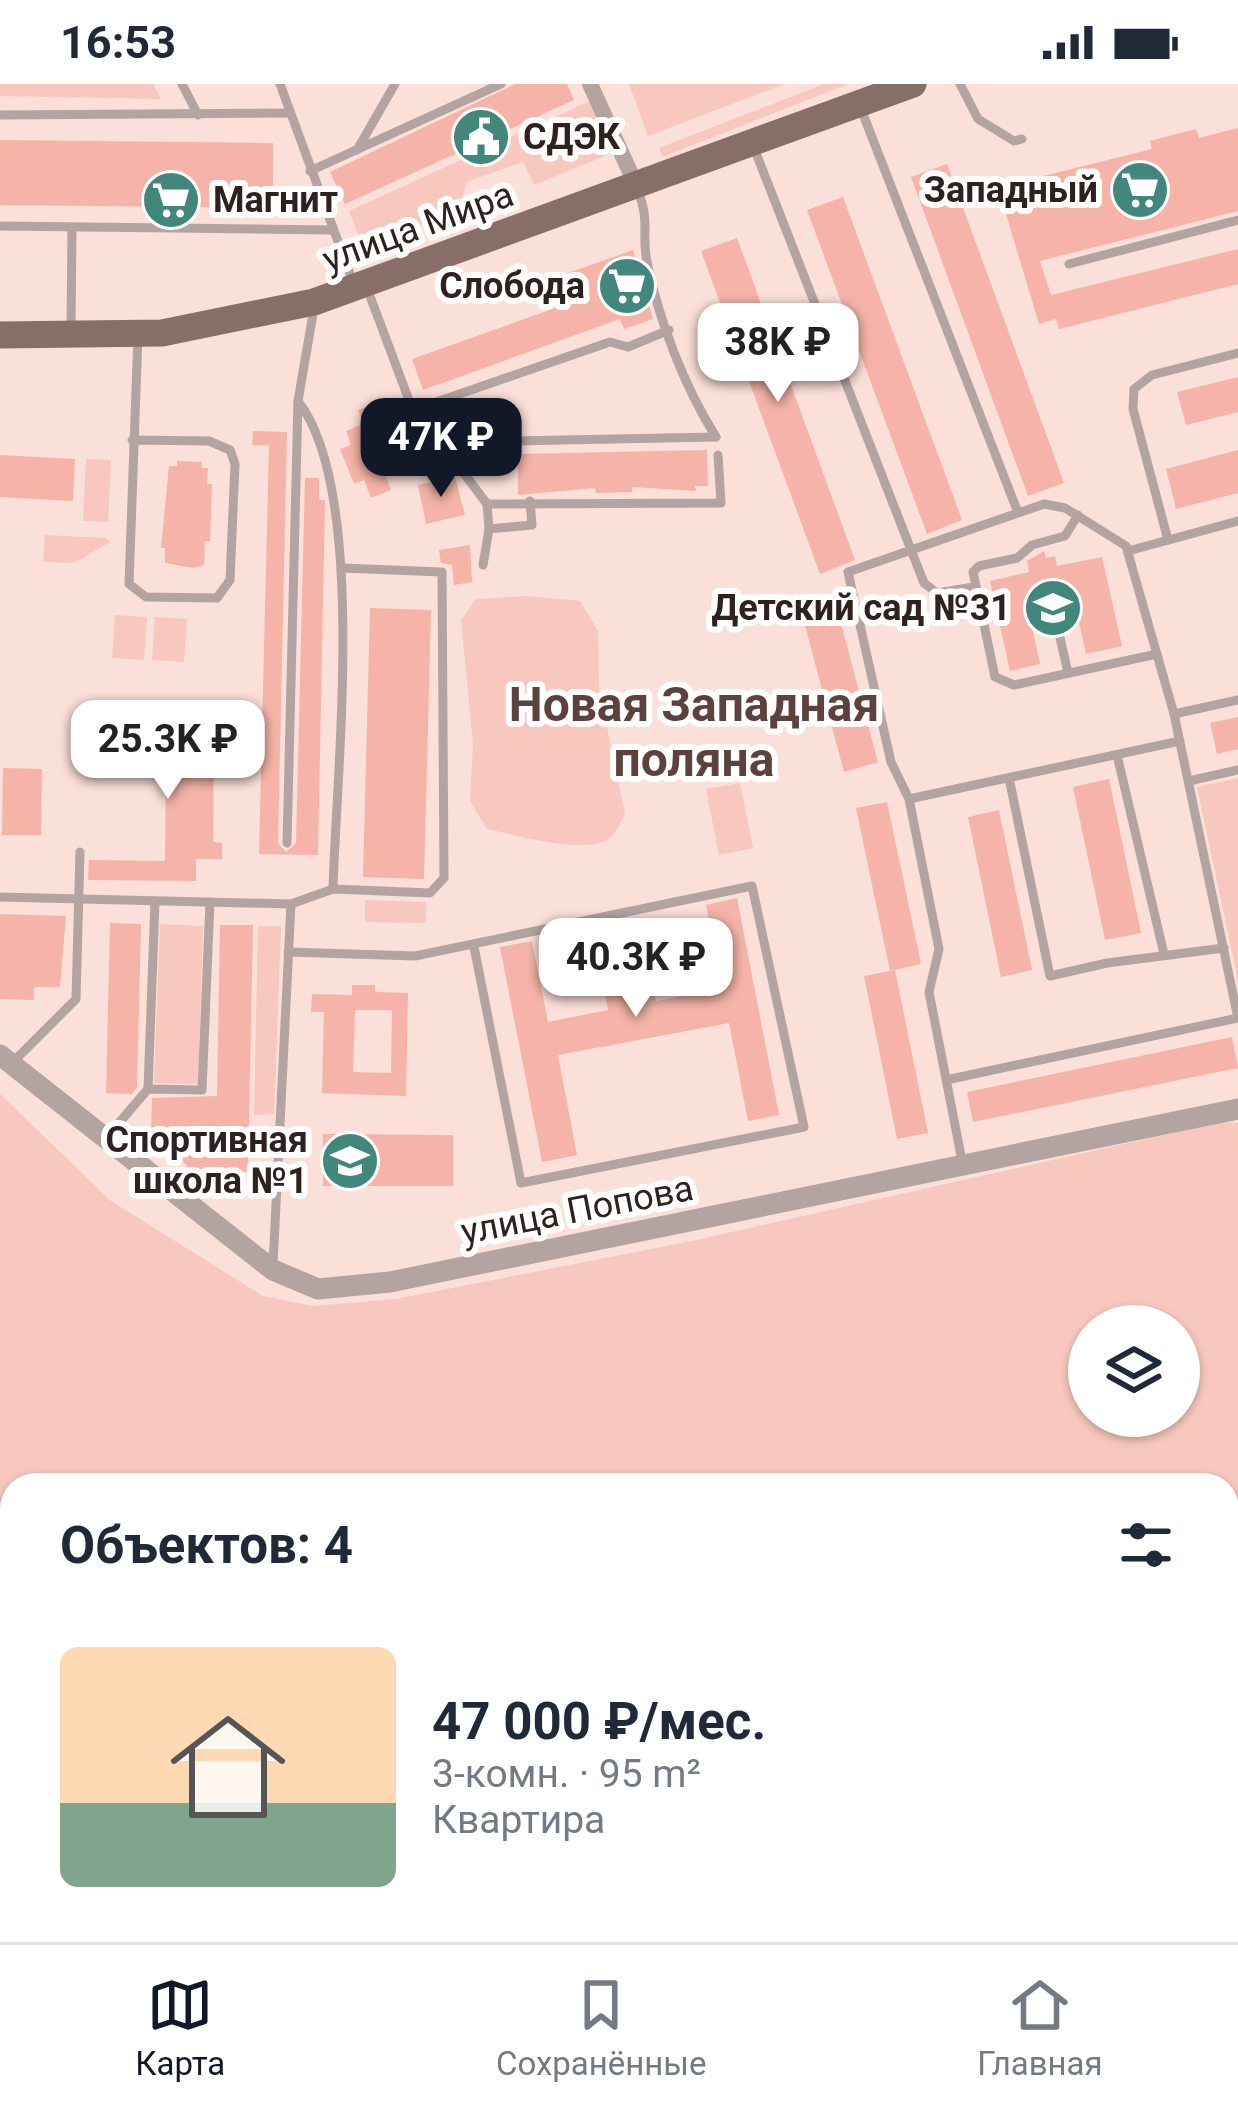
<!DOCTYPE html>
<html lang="ru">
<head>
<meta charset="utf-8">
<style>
  :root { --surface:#fff; --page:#f2f2f3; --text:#1f2937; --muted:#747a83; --line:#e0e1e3; --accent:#111827 }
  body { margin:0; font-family:Roboto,sans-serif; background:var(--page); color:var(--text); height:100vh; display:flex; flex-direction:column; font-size:45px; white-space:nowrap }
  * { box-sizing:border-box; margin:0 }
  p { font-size:39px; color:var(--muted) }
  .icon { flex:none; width:66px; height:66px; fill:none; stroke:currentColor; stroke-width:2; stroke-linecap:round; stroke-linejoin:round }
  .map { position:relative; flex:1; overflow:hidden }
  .details { position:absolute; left:0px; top:1389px; width:1239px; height:471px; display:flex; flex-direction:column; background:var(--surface); border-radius:36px 36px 0 0; box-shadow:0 3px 9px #0004 }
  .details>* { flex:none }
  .fabs { position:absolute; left:1068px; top:1221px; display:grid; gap:24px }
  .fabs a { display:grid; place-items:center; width:132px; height:132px; border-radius:50%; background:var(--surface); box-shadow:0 3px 9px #0004; font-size:60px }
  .price { position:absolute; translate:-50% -102px; padding:0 27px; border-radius:24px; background:#fff; color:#222; font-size:39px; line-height:78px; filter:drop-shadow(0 3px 6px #0008) }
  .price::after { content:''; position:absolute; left:50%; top:72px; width:36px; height:27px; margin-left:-18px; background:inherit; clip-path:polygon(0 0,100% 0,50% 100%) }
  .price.selected { background:var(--accent); color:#fff }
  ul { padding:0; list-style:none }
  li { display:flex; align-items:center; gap:36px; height:300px; padding:0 60px }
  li+li { border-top:3px solid var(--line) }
  li span { display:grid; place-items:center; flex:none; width:336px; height:240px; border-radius:18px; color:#555 }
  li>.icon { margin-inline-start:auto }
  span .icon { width:144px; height:144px; fill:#fffc; stroke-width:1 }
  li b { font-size:51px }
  h2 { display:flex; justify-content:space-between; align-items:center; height:144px; padding:0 60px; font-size:51px }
  .status { display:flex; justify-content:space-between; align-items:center; height:84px; padding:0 60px; background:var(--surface); direction:ltr }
  .status svg { height:33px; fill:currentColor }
  .dock { display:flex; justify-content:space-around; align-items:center; height:168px; border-top:3px solid var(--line); background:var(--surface); font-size:33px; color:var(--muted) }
  .dock a { display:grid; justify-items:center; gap:6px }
  .dock .selected { color:var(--accent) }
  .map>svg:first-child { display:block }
  .green { fill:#f8c7bd; fill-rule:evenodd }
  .building { fill:#f5b4a7; fill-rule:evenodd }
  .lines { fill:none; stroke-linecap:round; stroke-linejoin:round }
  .service { stroke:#b3a4a1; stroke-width:9 }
  .minor { stroke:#b3a4a1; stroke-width:16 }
  .tertiary { stroke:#b3a4a1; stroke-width:21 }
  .primary { stroke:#886e68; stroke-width:27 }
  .labels { text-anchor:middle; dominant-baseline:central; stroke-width:12; stroke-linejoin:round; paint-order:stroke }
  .poi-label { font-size:36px; font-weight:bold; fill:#2e211f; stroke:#fff; text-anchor:end }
  .street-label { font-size:36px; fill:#2e211f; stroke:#fff }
  .district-label { font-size:48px; font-weight:bold; fill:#5d413c; stroke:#fff }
</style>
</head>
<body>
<div class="status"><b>16:53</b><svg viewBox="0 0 49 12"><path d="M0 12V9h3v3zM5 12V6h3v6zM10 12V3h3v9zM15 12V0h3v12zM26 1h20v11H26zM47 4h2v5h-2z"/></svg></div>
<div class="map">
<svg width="1238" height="1858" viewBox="0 0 1238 1858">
  <rect width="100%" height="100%" fill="#fbdfd9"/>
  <g class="green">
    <polygon points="0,0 153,0 161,15 0,12"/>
    <polygon points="629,0 784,0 648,52"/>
    <polygon points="824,0 848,0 662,73 659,64"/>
    <polygon points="590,17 612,69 534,101 523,78 466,98 460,127 363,163 349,127"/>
    <polygon points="86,375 111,376 108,438 83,437"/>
    <polygon points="45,451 106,454 110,458 74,479 43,478"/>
    <path d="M527,512L580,517L598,547L599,605L625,730C621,738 616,749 610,754C584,772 517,751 487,745L470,717L473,660L461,536L476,515Z"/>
    <polygon points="115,531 147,533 144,576 112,574"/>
    <polygon points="155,533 187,535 184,578 152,576"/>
    <polygon points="1238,694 1238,896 1197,703"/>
    <polygon points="740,699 753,764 719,771 706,705"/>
    <polygon points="365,816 426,818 426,839 365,838"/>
    <polygon points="160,840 203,842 198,1000 154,999"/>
    <polygon points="258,842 281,842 274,1030 254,1031"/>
    <path d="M0,1010L111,1117L263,1212L313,1222L396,1215L692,1157L1222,1038L1238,1039V1858H0ZM1089,1242H1179V1332H1089ZM12,1401H1227V1848H12Z"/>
  </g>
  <g class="building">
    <polygon points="515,0 567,0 574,16 345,120 330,88"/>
    <polygon points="1238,44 1238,127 1040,177 1051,211 1238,165 1238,200 1059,245 1056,235 1039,240 1006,130 1045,118 1039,93 1152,65 1150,57 1196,45 1199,54"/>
    <polygon points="0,56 273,59 273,124 0,121"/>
    <polygon points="947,80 1064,399 1028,412 911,93"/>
    <polygon points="843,113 962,436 927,450 807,126"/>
    <polygon points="737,154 855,476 820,490 701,167"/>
    <polygon points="633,166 653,235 624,245 620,235 423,306 412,275 547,227 537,200"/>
    <polygon points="1238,293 1238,328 1186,341 1177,308"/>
    <polygon points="382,317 401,348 384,354 395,385 385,389 391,406 371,414 364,396 354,400 340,365 351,361 346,347 363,340 358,326"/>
    <polygon points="253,347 287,348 278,759 286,768 296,759 305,394 319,394 319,416 325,416 318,771 259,770 269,361 252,361"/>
    <polygon points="707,366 708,402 695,402 696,407 632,403 632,408 596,409 595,404 518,411 518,370"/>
    <polygon points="1238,366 1238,409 1176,425 1166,385"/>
    <polygon points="0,371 75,375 73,417 0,413"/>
    <polygon points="177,377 202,378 202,384 208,384 207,400 212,400 210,457 205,457 204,481 193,484 165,479 165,464 161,464 169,382 177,382"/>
    <polygon points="455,393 465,431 426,440 418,401"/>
    <polygon points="470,461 472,498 454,501 452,481 441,479 439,466"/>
    <polygon points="1044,467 1046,474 1055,472 1057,482 1102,473 1122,562 1086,570 1077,529 1031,539 1040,580 1010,587 990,497 1029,488 1027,477"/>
    <polygon points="833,510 878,678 844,688 799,519"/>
    <polygon points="370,524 431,526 424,795 363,793"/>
    <polygon points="1238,633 1238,665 1217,670 1210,639"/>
    <polygon points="77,645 214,646 213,758 222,759 222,775 196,775 196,797 88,796 89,776 165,777 166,666 77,665"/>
    <polygon points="3,684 42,685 41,751 2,751"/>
    <polygon points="1109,695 1141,849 1105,856 1073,703"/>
    <polygon points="887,718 921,880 890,887 856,724"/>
    <polygon points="999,726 1032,886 1001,893 968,733"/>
    <polygon points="737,814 779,1031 748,1037 729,939 558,971 577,1071 542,1078 500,863 532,857 548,938 608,926 594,853 642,844 656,917 722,905 706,821"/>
    <polygon points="0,830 66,832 60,903 34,903 34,916 0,915"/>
    <polygon points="110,839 141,840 137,1003 132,1010 106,1009"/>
    <polygon points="220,841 253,841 248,1088 190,1085 181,1076 181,1047 151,1047 152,1014 217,1012"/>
    <polygon points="895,886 928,1049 897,1055 864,892"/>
    <path d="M352,901H375V908L408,909L406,1012L322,1009L324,928H311L312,910L352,911ZM355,926H392L391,989L353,988Z"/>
    <polygon points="1232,953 1238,984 973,1038 967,1008"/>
    <polygon points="323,1050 453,1051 453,1102 323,1102"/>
  </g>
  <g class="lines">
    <g class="service">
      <polyline points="182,0 198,31"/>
      <polyline points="280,0 353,198"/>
      <polyline points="960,0 978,35 1014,57 1022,55"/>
      <polyline points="861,25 1017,426"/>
      <polyline points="0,31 289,29"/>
      <polyline points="754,64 924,499 937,509 974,503"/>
      <polyline points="357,66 395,0"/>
      <polyline points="310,87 501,0"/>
      <path d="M637,104C651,139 641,149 647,178C659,237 684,302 716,353"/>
      <polyline points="0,142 333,146"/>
      <polyline points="1069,180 1238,136"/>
      <polyline points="367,204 419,343 454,376 487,420 721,419 718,371"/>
      <polyline points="71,247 72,143"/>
      <path d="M298,317C368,407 336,688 333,805"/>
      <polyline points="413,326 610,258 628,263 669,246"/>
      <polyline points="132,356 209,357 230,366 235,380 230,496 217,514 146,513 129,500 138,251"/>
      <polyline points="454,376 512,357 716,353"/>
      <polyline points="487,420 489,445 532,441 530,417"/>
      <polyline points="1078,431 1065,452 1032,461 1017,474 979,482 973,488 995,593 1014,601 1157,570"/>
      <polyline points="1168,456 1133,325 1134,305 1152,291 1238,269"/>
      <polyline points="1128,467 1238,437"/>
      <polyline points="483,481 489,445"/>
      <polyline points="1059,549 1068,589"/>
      <polyline points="1174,630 1238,616"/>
      <polyline points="1117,671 1164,870"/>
      <polyline points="1009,694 1050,892 1107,879 1224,864"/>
      <polyline points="1189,697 1238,686"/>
      <polyline points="909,715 1180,657"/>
      <polyline points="287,759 298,317 314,224"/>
      <polyline points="0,813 291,820 333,805 430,809 444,794 442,488 342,484"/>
      <polyline points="288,868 415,872 752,802 804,1043 521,1099 474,863"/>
      <polyline points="14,977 76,915 80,768"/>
      <polyline points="946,996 1238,934"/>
      <polyline points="148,1005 155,817"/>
      <polyline points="116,1060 118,1040 148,1005 202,1006 210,818"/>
      <polyline points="963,1082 929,908 939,865 909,715 891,678 848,488 1044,420 1065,424 1126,462 1174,630 1238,934"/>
      <polyline points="273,1181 291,820"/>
    </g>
    <polyline class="minor" points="590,0 636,101"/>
    <polyline class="tertiary" points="0,971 273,1186 318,1205 390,1198 1238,1025"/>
    <polyline class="primary" points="0,251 162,249 314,218 913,0"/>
  </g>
  <defs>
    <symbol id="civic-disc" viewBox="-11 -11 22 22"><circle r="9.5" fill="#42877b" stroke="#fff"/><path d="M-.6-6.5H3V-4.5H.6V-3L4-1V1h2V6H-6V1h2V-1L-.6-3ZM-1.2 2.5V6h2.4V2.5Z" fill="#fff"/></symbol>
    <symbol id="supermarket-disc" viewBox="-11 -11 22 22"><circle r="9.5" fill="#42877b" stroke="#fff"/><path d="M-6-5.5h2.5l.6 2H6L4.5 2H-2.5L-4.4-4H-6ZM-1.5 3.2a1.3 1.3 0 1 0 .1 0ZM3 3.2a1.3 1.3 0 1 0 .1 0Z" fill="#fff"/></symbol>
    <symbol id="school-disc" viewBox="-11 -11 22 22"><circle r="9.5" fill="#42877b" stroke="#fff"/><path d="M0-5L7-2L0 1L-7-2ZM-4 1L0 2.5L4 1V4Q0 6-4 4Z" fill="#fff"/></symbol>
  </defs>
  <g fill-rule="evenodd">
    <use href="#civic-disc" x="448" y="20" width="66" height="66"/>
    <use href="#supermarket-disc" x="1107" y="73" width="66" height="66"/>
    <use href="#supermarket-disc" x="138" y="83" width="66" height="66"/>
    <use href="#supermarket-disc" x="594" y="169" width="66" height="66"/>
    <use href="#school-disc" x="1020" y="491" width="66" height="66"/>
    <use href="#school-disc" x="317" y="1044" width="66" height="66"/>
  </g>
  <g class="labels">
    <g class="poi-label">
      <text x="523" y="53" text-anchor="start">СДЭК</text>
      <text x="1098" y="106">Западный</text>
      <text x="213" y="116" text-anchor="start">Магнит</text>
      <text x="585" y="202">Слобода</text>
      <text x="1011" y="524">Детский сад №31</text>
      <text x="308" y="1056">Спортивная<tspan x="308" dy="41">школа №1</tspan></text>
    </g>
    <g class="street-label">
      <text transform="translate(418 143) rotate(-20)">улица Мира</text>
      <text transform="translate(577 1126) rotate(-11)">улица Попова</text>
    </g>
    <g class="district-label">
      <text x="694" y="620">Новая Западная<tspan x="694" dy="55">поляна</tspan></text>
    </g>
  </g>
</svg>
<div class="fabs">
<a><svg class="icon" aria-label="layers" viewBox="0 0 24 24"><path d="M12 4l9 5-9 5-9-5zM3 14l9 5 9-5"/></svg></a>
</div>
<b class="price" style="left:778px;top:321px">38K ₽</b>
<b class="price selected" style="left:441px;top:416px">47K ₽</b>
<b class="price" style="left:168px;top:718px">25.3K ₽</b>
<b class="price" style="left:636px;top:936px">40.3K ₽</b>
<section class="details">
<h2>Объектов: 4<svg class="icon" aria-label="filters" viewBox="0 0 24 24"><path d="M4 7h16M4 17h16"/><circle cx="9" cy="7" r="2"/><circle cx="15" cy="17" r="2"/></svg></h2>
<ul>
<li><span style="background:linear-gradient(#ffd9b3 65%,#7fa58c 0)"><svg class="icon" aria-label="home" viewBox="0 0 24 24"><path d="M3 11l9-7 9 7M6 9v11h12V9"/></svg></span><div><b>47 000 ₽/мес.</b><p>3-комн. · 95 m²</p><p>Квартира</p></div></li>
</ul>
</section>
</div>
<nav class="dock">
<a class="selected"><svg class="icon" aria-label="map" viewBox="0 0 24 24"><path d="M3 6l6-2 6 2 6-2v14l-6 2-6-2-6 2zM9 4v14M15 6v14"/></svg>Карта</a>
<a><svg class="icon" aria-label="saved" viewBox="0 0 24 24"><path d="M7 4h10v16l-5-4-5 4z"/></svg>Сохранённые</a>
<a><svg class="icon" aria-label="home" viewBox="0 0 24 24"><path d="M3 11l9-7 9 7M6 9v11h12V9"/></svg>Главная</a>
</nav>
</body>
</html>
